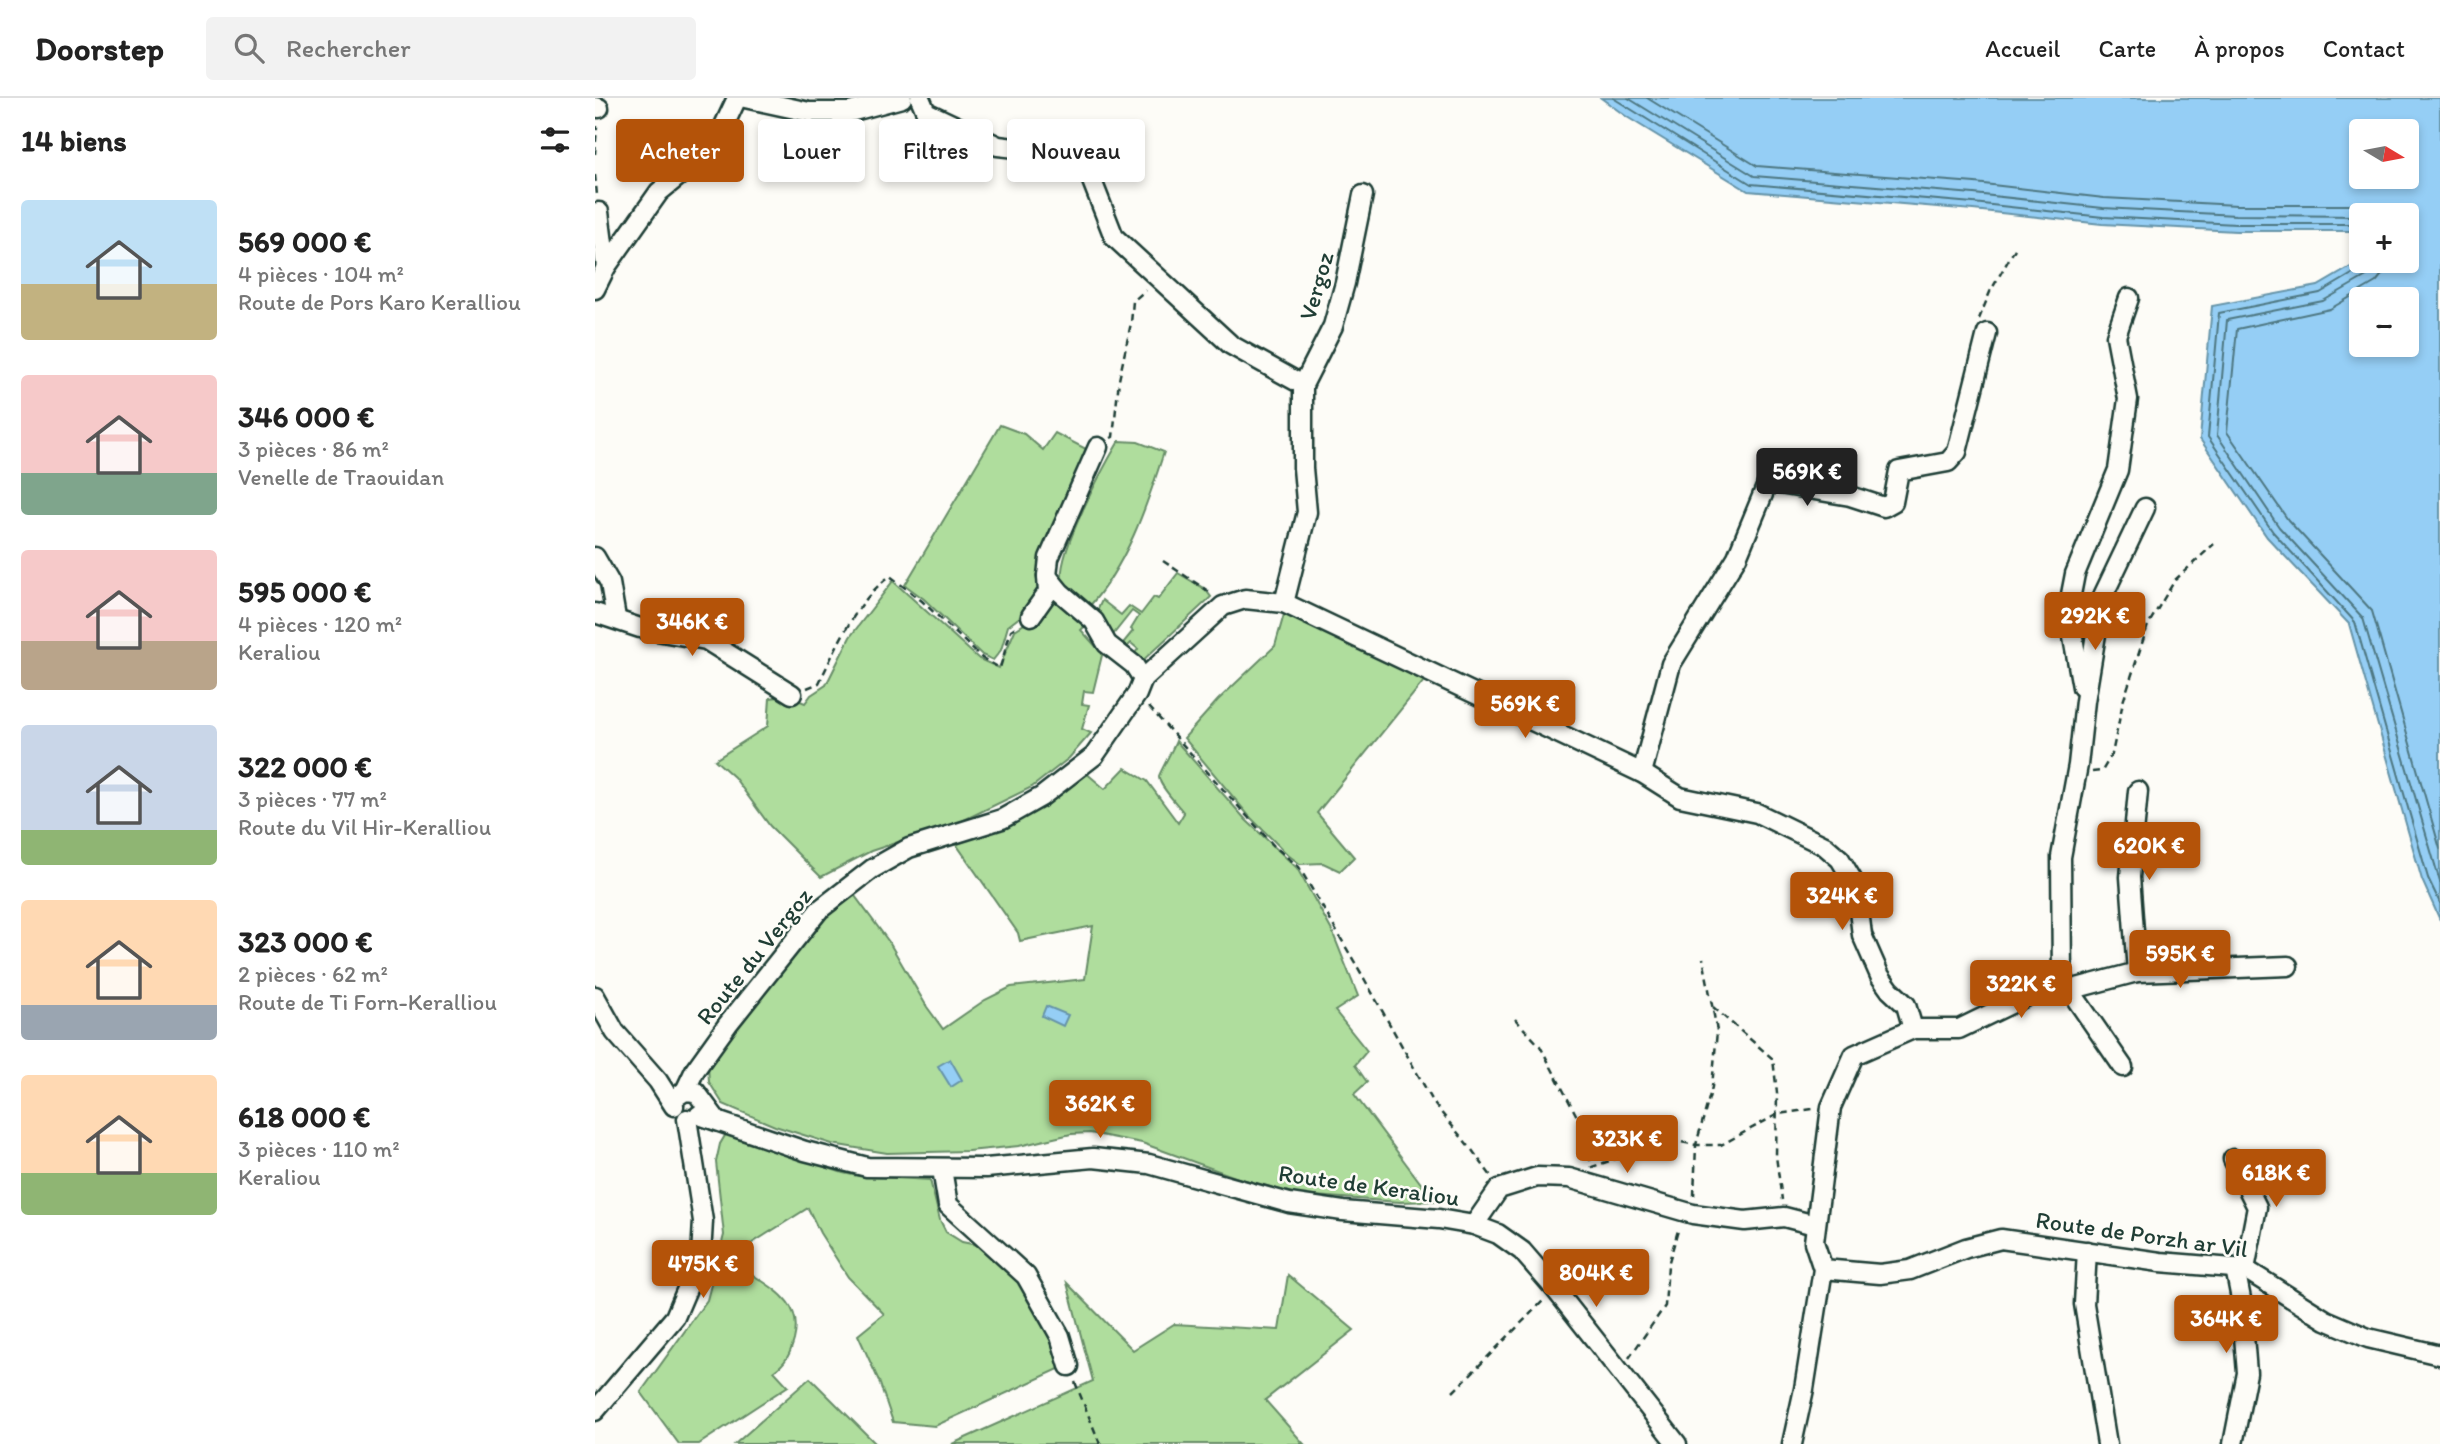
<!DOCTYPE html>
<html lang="fr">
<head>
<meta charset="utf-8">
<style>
  :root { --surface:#fff; --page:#f2f2f2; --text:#222; --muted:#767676; --line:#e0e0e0; --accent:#b45309 }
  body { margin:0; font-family:Itim,sans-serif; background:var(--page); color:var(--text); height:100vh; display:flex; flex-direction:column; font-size:26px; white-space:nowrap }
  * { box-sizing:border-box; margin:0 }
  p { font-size:23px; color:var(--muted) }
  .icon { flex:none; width:38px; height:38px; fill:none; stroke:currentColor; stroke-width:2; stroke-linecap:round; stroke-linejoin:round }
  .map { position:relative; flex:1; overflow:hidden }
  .side { display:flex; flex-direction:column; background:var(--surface); width:595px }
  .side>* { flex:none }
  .guide { position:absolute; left:21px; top:21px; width:665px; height:63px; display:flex; gap:14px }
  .needle { width:46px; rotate:100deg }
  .tools { position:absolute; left:1754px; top:21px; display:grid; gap:14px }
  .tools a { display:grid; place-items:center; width:70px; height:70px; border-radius:7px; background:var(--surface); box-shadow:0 4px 10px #0003; font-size:35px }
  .price { position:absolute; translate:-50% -60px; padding:0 16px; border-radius:7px; background:var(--accent); color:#fff; font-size:23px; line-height:46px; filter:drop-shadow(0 2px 4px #0008) }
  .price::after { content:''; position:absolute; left:50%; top:42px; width:21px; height:16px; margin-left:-10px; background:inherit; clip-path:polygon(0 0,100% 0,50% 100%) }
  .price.active { background:#222; color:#fff }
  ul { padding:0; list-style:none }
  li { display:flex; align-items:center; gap:21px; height:175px; padding:0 21px }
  li span { display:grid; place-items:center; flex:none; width:196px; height:140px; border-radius:7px; color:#555 }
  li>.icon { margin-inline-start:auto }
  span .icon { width:84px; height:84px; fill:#fffc; stroke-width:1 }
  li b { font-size:30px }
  h2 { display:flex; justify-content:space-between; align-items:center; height:84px; padding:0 21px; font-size:30px }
  .tag { padding:0 24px; border-radius:7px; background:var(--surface); box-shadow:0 4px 10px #0003; font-size:24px; line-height:63px }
  .tag.active { background:var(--accent); color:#fff }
  header { display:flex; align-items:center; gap:42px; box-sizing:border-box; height:98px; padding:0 35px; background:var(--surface); border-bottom:2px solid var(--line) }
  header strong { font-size:33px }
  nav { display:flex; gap:38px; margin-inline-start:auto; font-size:24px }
  .search { width:490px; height:63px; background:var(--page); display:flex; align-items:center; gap:18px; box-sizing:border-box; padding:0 24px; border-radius:7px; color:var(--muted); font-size:26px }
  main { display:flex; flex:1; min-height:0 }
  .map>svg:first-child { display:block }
  .green { fill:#afdd9d; stroke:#678d68; stroke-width:2 }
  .water { fill:#95cef5; stroke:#6694a8; stroke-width:2; fill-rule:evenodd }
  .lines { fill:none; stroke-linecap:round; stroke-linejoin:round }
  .shore { stroke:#4e7781; stroke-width:2 }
  .minor-casing { stroke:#1f3d34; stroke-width:23 }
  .path { stroke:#1f3d34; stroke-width:2.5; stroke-dasharray:7 5; stroke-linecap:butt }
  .minor { stroke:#fdfcf7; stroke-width:18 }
  .labels { text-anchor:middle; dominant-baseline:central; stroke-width:5; stroke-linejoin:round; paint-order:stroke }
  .street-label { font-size:24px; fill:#1f3d34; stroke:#fdfcf7 }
</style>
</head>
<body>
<header>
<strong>Doorstep</strong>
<div class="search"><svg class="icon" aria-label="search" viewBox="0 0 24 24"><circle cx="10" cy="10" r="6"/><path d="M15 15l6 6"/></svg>Rechercher</div>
<nav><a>Accueil</a><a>Carte</a><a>À propos</a><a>Contact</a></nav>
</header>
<main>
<section class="side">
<h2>14 biens<svg class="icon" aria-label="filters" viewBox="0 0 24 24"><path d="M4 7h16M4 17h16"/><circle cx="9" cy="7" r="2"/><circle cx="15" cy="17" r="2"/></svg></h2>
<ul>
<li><span style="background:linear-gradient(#bfe0f5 60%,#c2b280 0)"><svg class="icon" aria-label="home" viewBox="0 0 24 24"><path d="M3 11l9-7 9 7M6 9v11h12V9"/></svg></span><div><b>569 000 €</b><p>4 pièces · 104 m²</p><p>Route de Pors Karo Keralliou</p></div></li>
<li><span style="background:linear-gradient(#f6c9c9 70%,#7fa58c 0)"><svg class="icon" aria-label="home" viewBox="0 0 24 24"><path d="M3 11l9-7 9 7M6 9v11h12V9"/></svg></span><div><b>346 000 €</b><p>3 pièces · 86 m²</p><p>Venelle de Traouidan</p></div></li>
<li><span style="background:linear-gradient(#f6c9c9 65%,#b9a48a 0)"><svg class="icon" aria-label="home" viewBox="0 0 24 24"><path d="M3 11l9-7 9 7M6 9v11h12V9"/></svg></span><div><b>595 000 €</b><p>4 pièces · 120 m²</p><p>Keraliou</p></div></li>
<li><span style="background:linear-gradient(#c9d6e8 75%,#8fb573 0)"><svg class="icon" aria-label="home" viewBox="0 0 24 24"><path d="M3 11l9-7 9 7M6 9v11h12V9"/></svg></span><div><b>322 000 €</b><p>3 pièces · 77 m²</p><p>Route du Vil Hir-Keralliou</p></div></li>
<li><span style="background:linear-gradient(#ffd9b3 75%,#9aa5b1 0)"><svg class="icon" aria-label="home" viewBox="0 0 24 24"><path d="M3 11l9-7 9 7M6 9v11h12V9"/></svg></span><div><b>323 000 €</b><p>2 pièces · 62 m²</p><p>Route de Ti Forn-Keralliou</p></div></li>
<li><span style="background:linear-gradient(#ffd9b3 70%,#8fb573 0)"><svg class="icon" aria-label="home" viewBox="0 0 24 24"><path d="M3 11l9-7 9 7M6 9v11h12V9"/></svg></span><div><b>618 000 €</b><p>3 pièces · 110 m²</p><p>Keraliou</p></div></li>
</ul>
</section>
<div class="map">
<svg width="1845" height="1346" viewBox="0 0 1845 1346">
  <rect width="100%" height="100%" fill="#fdfcf7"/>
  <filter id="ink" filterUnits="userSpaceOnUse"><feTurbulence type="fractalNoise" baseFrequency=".0143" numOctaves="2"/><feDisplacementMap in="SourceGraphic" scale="14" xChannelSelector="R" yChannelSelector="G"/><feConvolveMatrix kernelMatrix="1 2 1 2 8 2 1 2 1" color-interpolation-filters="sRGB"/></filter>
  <g filter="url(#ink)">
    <g class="green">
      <polygon points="405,327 429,336 448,352 460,335 493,352 449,482 438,509 413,528 406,552 398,562 387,557 329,501 310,487"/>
      <path d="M524,343L543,344L569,354C551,410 532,467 492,511L467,485C461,456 508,370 524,343Z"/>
      <polygon points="583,475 610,491 616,499 543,567 536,561 543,551 536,545 527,554 524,550 538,533 536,531 544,518 537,513 517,538 499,520 507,502 526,517 534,508 546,516 559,499 563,501"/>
      <polygon points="298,483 384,561 404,570 420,532 440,519 460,495 492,526 486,532 504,552 509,549 498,594 489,593 487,606 494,607 487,631 496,635 474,660 437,689 367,723 276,753 226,779 175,728 139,679 120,662 173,628 175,600 193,598 210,605 216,597 231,587 255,539"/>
      <polygon points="690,513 833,578 722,715 759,759 745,773 728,765 705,766 693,757 654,718 589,640 623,602 680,548"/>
      <path d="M581,643L651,722L702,770L737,833L763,898L740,913L772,953L760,967L772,984L759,996L839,1103L805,1104L704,1097L643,1080L547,1045L495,1035L476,1036L424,1048L373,1053L292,1055L237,1046L180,1028L128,1006L114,984L113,967L154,913L254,790L294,844L332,909L348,931L390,902L416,889L490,881L498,828L425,843L423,835L359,743L490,674L510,691L530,670L552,683L583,725L589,715C583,707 563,687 564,678C565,674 578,651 581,643Z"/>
      <path d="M131,1036L248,1075L263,1078L335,1082L345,1122L351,1134L367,1144L392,1149L428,1185L460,1252L466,1270L340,1328L298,1324L284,1283L263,1237L289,1216L253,1179L225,1135L213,1110L135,1159C161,1186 211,1195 199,1242C195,1256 191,1265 179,1273L193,1288L104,1346H84L46,1294L112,1202L129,1137L121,1064L125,1046Z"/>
      <polygon points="693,1177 759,1232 670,1302 709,1346 357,1346 498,1283 472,1185 538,1252 579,1226 684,1232"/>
      <polygon points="215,1280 281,1346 140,1346"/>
    </g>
    <g class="water">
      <path d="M1006,0H1845V822L1827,782L1754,526L1672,439L1605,341L1617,208L1723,188L1766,163H1811V136L1815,134L1811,133V117H1766V133H1641L1507,126L1378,112L1153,93L1032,19ZM1766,33H1811V79H1766ZM1766,201H1811V247H1766Z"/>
      <polygon points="451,908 473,917 468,928 447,918"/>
      <polygon points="355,961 367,982 356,989 343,968"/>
    </g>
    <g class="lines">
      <g class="shore">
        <polyline points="1018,0 1156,86 1378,105 1508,119 1641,126 1766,126"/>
        <polyline points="1033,0 1159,78 1379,96 1508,110 1641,117 1766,118"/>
        <polyline points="1052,0 1162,68 1380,85 1509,100 1642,107 1765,107 1776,110 1786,117"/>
        <polyline points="1773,163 1769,169 1725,195 1624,215 1613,339 1678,434 1760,524 1833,780 1845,805"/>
        <polyline points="1781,163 1775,176 1728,203 1632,222 1622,337 1684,429 1768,520 1845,784"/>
        <polyline points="1792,163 1790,173 1781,184 1735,211 1642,231 1632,334 1693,422 1777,513 1845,751"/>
      </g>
      <defs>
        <g id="minor">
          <polyline points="150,0 214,14 255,14 307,0"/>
          <polyline points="0,9 4,10"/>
          <polyline points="4,114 11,169"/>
          <polyline points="0,191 11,169 64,94 119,49 142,0"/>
          <polyline points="708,287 738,228 750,185 768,97"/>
          <polyline points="0,459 15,485 21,520"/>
          <polyline points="452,478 454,460 503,349"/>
          <polyline points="689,505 1047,675 1085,699 1162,715 1230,748 1245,761 1261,788 1267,837 1285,878 1295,892 1311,907 1318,931"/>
          <polyline points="0,515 45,530 111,542 197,596"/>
          <polyline points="436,518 453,494 452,478 465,494 499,523 512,546 539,567 548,581"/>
          <polyline points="1487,589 1473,512 1480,476 1523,372 1533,301 1521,238 1534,200"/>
          <polyline points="1047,675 1076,566 1142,459 1173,384 1255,398 1289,409 1298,404 1304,373 1353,364 1362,354 1392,235"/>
          <polyline points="1542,874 1535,779 1543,693"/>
          <polyline points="1470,885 1528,969"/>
          <polyline points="1474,892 1542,874 1693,868"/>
          <polyline points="0,898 20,934 63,983 79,1008"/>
          <polyline points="90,993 100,972 133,926 224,812 277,771 314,750 407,721 446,699 499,658 542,596 548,581 628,508 650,501 689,505 712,414 708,370 708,287 636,247 519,139 490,65 480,57 403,48 331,14 325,0"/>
          <polyline points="81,999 90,993 101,994 121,1021"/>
          <polyline points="104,1017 210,1053 272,1069 391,1070 498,1060 554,1066 694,1105 748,1113 844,1121 879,1127 903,1136 927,1153 960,1191 1082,1346"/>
          <polyline points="1638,1061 1662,1109 1650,1171"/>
          <polyline points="347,1071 353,1107 431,1178 465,1238 474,1268"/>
          <polyline points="879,1127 904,1091 942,1079 974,1080 1098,1116 1150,1123 1189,1119 1220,1127"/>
          <polyline points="1492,1153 1489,1206 1512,1346"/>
          <polyline points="1228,1171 1285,1176 1315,1172 1371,1150 1406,1141 1565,1164 1650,1171 1731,1222 1773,1240 1845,1257"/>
          <polyline points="0,1313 80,1219 106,1158 108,1123 92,1021"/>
          <polyline points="1197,1346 1209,1291 1228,1171 1219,1144 1236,1009 1259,957 1318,931 1364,931 1467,881 1466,759 1483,667 1490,603 1507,500 1550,410"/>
          <polyline points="1638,1346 1652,1275 1646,1201 1640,1170"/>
        </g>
      </defs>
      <use href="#minor" class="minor-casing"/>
      <g class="path">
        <polyline points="0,56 2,28"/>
        <polyline points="0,77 2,97"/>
        <polyline points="1384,221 1395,194 1421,149"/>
        <polyline points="516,340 518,339 524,282 536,225 538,203 551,192"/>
        <polyline points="568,463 616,495"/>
        <path d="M212,590L224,585C242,548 261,503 295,478L327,503L387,560L405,570L416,532L422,528"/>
        <polyline points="554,609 679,748 704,769 766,875 840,1007 877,1052 896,1078"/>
        <polyline points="1497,674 1507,673 1517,656 1528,604 1553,527 1580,482 1619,446"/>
        <polyline points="1118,909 1178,961 1182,995 1181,1058 1187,1102"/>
        <polyline points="920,921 945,948 986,1026 997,1069 1075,1042 1101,1047 1126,1047 1183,1016 1218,1011"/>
        <polyline points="1099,1098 1101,1047 1117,989 1122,933 1108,860"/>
        <polyline points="1034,1260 1070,1208 1073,1167 1084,1129"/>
        <polyline points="480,1284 505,1346"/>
        <polyline points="858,1294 948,1203"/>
      </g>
      <use href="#minor" class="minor"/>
    </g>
  </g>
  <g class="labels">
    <g class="street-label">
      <text transform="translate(721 188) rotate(-74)">Vergoz</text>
      <text transform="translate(159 858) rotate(-51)">Route du Vergoz</text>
      <text transform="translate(774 1087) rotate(8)">Route de Keraliou</text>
      <text transform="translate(1547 1136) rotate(8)">Route de Porzh ar Vil</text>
    </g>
  </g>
</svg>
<div class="tools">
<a><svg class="needle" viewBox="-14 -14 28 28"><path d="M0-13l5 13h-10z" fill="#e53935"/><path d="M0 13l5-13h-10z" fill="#767676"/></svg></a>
<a>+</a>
<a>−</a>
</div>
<b class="price active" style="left:1212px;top:410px">569K €</b>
<b class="price" style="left:1500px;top:554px">292K €</b>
<b class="price" style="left:97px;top:560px">346K €</b>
<b class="price" style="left:930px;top:642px">569K €</b>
<b class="price" style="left:1554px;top:784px">620K €</b>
<b class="price" style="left:1247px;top:834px">324K €</b>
<b class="price" style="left:1585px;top:892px">595K €</b>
<b class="price" style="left:1426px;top:922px">322K €</b>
<b class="price" style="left:505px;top:1042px">362K €</b>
<b class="price" style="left:1032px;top:1077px">323K €</b>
<b class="price" style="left:1681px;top:1111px">618K €</b>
<b class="price" style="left:108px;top:1202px">475K €</b>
<b class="price" style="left:1001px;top:1211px">804K €</b>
<b class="price" style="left:1631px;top:1257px">364K €</b>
<div class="guide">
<a class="tag active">Acheter</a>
<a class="tag">Louer</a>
<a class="tag">Filtres</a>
<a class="tag">Nouveau</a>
</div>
</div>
</main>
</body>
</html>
